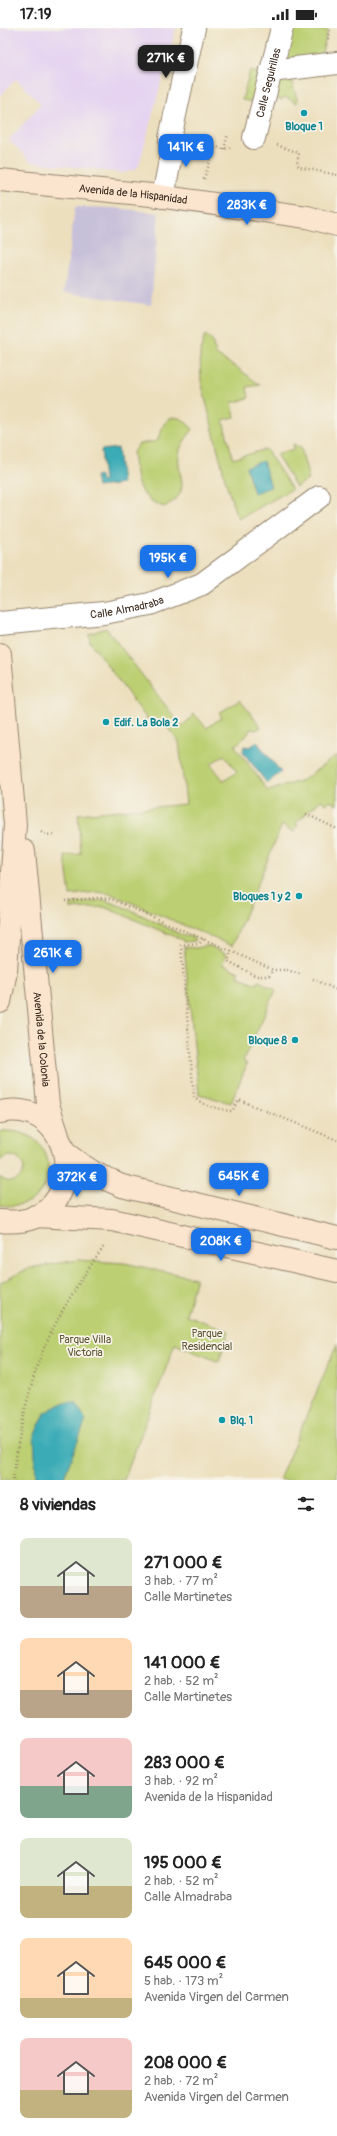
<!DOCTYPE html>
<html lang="es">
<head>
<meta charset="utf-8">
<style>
  :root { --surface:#fff; --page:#f2f2f2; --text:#222; --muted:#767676; --accent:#1a73e8 }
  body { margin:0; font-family:Pangolin,sans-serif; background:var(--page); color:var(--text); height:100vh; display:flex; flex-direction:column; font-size:15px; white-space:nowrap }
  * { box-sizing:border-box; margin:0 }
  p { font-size:13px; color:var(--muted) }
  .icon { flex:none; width:22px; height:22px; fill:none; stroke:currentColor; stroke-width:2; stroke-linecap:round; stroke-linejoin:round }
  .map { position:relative; height:1452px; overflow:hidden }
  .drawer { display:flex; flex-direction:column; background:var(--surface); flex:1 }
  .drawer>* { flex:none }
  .price { position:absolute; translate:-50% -34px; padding:0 9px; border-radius:8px; background:var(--accent); color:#fff; font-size:13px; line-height:26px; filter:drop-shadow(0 1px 2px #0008) }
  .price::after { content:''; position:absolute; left:50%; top:24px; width:12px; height:9px; margin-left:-6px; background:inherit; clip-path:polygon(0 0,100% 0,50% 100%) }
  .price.active { background:#222; color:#fff }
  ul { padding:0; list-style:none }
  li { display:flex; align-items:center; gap:12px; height:100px; padding:0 20px }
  li span { display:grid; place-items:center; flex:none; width:112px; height:80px; border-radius:8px; color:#555 }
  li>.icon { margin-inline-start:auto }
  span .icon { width:48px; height:48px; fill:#fffc; stroke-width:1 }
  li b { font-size:17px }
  h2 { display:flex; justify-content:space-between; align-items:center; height:48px; padding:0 20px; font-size:17px }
  .status { display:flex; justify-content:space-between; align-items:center; height:28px; padding:0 20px; background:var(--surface); direction:ltr }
  .status svg { height:11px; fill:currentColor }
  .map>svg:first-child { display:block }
  .built { fill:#e5d3f1 }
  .industrial { fill:#c7c0d9 }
  .green { fill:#bccf72; stroke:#7c7c48; fill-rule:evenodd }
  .water { fill:#3aabb6; stroke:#3a6a6a }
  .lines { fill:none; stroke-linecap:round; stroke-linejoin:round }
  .street-casing { stroke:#94846e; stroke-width:24 }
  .secondary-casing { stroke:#94846e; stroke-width:24 }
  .path { stroke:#94846e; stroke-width:2.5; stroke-dasharray:1 3; stroke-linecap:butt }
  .street { stroke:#fff; stroke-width:22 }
  .secondary { stroke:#fbe5cf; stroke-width:22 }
  .culture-dot { fill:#0f9aa8; stroke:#f7f3e8; stroke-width:1.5 }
  .labels { text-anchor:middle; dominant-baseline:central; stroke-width:3.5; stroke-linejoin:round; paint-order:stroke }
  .street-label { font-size:11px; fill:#3b2a1e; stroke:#f7f3e8 }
  .culture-label { font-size:11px; font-weight:bold; fill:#0d838f; stroke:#f7f3e8; text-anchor:start }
  .park-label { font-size:11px; fill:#5b5333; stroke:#f7f3e8 }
</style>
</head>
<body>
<div class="status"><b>17:19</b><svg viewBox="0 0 49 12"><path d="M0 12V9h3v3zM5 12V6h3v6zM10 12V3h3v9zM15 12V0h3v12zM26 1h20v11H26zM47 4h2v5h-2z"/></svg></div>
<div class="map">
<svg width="337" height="1452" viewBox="0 0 337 1452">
  <rect width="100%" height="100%" fill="#f7f3e8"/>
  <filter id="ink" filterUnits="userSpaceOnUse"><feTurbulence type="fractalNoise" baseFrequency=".025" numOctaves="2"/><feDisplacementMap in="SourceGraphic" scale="8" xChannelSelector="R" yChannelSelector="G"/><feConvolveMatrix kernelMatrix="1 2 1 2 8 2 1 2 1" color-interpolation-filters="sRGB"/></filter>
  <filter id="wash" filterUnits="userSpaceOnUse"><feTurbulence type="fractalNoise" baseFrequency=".012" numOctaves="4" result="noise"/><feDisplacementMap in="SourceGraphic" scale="16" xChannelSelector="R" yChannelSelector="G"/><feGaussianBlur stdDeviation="0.9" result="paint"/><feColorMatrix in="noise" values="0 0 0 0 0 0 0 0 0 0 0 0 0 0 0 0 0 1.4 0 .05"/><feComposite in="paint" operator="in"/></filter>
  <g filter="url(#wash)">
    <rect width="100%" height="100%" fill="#ecdfbd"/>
    <polygon class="built" points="0,0 176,0 139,137 136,141 123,145 31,134 9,112 41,76 16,51 0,68"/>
    <polygon class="industrial" points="75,179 115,180 159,185 151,277 64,264"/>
    <g class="green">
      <polygon points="287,0 328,2 320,32 279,35"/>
      <polygon points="250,42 266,48 259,75 242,72"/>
      <polygon points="277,50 291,51 298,74 295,75 294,73 284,69 282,72 272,69"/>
      <polygon points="205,307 212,312 216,327 239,341 260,357 247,359 249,370 232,375 235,389 223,392 233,431 266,421 292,461 239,491 235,484 225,451 201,353 200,325"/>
      <path d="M174,389L182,391L193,401C189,407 182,415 180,422C173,446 197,462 164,479C134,468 137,451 133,424L139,416L157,413C163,402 161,393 174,389Z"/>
      <polygon points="293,416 301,420 309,451 296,459 276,426 294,421"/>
      <path d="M106,600L182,699L194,686L207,700L222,689L219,685L240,672L261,699L256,702L250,701L248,706L235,718L268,763L303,752L337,727V777L330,773L326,776L321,772L296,795L298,797L294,804L282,797L232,918L111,866L97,864L70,867L65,828L81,826L78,786L186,776L179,714L163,694L147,691L90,614L89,606ZM224,727L237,744L224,753L211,736Z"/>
      <polygon points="104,872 129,881 184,908 193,909 195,913 183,914 183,912 104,879 71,881 71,876"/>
      <polygon points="205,918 210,918 227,927 222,936 239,944 238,948 256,956 259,953 276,962 243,1033 247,1036 231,1075 199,1066 184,919 196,920"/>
      <path d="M3,1103C67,1100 61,1187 0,1177V1149C10,1158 22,1153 24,1140C20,1128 9,1124 0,1133V1104Z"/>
      <polygon points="78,1232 124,1235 196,1250 186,1287 229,1303 219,1334 175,1316 124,1452 0,1452 0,1255 29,1240"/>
      <polygon points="337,1316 337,1452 279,1452"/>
    </g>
    <g class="water">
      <polygon points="118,420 122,456 97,459 95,448 100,448 101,454 104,453 101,422"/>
      <polygon points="263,433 271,459 254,465 246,439"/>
      <polygon points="257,714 281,744 267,755 243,724 244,718 250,719"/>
      <polygon points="63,1375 76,1375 86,1392 63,1452 36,1452 34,1408 45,1385"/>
    </g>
  </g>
  <g filter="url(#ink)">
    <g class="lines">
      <defs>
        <g id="street">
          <polyline points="271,43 337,35"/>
          <path id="s1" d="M254,110L282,0"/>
          <polyline points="163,169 171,127 170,110 194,0"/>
          <path id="s2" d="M0,595L104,585L150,576L171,568L202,556L319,469"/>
        </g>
        <g id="secondary">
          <path id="s3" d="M0,152L151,167L307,189L337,197"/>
          <polyline points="0,626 15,796 6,943 0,974"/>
          <path id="s4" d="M24,823L48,1076L58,1108"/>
          <path d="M0,1084C80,1067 95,1203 0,1193"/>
          <path d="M65,1125C83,1139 101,1150 122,1158L337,1210"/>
          <polyline points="35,1188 112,1192 337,1243"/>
        </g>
      </defs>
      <use href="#street" class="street-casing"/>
      <use href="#secondary" class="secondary-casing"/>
      <g class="path">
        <polyline points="328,11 330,0"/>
        <polyline points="195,112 223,121 232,119"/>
        <polyline points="277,117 299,125 297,136 299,139 337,147"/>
        <polyline points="224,121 228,106"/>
        <polyline points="204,151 215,119"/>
        <polyline points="306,786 337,801"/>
        <polyline points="41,804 46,807 55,806"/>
        <polyline points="65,873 97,870 111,871 231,923 228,933 256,948 269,948 273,942"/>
        <path d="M203,911L200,915L181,917L194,1069C202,1078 218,1080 229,1083H232L239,1072L337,1112"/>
        <polyline points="231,923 273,942 287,942 300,946"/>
        <polyline points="313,951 337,962"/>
        <path d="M13,1452C18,1413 25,1374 38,1336C53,1293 79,1254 105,1217"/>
      </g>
      <use href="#street" class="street"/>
      <use href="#secondary" class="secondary"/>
    </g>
  </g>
  <g class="culture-dot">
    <circle cx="304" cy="85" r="4"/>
    <circle cx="106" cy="694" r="4"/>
    <circle cx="299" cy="868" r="4"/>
    <circle cx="295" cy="1012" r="4"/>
    <circle cx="222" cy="1392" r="4"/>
  </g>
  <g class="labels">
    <g class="street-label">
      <text stroke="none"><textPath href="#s1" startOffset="57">Calle Seguirillas</textPath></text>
      <text stroke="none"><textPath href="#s3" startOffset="134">Avenida de la Hispanidad</textPath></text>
      <text stroke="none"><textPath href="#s2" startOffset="128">Calle Almadraba</textPath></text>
      <text stroke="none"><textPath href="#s4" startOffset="189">Avenida de la Colonia</textPath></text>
    </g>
    <g class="culture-label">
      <text x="304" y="98" text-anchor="middle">Bloque 1</text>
      <text x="114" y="694">Edif. La Bola 2</text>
      <text x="291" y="868" text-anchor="end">Bloques 1 y 2</text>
      <text x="287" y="1012" text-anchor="end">Bloque 8</text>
      <text x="230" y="1392">Blq. 1</text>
    </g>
    <g class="park-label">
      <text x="207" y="1305">Parque<tspan x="207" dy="13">Residencial</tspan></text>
      <text x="85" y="1311">Parque Villa<tspan x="85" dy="13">Victoria</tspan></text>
    </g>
  </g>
</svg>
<b class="price active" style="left:166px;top:51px">271K €</b>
<b class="price" style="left:186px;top:140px">141K €</b>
<b class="price" style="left:247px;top:198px">283K €</b>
<b class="price" style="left:168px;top:551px">195K €</b>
<b class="price" style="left:53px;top:946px">261K €</b>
<b class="price" style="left:239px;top:1169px">645K €</b>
<b class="price" style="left:77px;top:1170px">372K €</b>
<b class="price" style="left:221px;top:1234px">208K €</b>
</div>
<section class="drawer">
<h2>8 viviendas<svg class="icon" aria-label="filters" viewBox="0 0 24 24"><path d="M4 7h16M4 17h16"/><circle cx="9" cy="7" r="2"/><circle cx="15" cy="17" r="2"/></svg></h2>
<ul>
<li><span style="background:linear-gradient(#dfe7d0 60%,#b9a48a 0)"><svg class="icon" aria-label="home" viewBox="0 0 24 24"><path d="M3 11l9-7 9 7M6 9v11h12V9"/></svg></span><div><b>271 000 €</b><p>3 hab. · 77 m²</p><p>Calle Martinetes</p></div></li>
<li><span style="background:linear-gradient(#ffd9b3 65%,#b9a48a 0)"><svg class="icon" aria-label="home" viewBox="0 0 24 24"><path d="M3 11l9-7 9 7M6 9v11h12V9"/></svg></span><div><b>141 000 €</b><p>2 hab. · 52 m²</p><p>Calle Martinetes</p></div></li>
<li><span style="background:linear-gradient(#f6c9c9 60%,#7fa58c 0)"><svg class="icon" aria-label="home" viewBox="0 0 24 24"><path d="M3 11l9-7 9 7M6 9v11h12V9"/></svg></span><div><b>283 000 €</b><p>3 hab. · 92 m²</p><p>Avenida de la Hispanidad</p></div></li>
<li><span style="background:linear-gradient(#dfe7d0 60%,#c2b280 0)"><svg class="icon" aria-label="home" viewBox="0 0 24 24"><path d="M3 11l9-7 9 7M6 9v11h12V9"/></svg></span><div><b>195 000 €</b><p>2 hab. · 52 m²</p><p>Calle Almadraba</p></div></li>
<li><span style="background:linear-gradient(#ffd9b3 75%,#c2b280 0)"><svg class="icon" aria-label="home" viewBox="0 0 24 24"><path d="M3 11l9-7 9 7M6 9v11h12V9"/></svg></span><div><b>645 000 €</b><p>5 hab. · 173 m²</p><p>Avenida Virgen del Carmen</p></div></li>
<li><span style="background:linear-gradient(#f6c9c9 65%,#c2b280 0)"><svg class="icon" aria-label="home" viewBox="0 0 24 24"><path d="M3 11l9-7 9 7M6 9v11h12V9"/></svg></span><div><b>208 000 €</b><p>2 hab. · 72 m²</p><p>Avenida Virgen del Carmen</p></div></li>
</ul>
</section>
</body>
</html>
